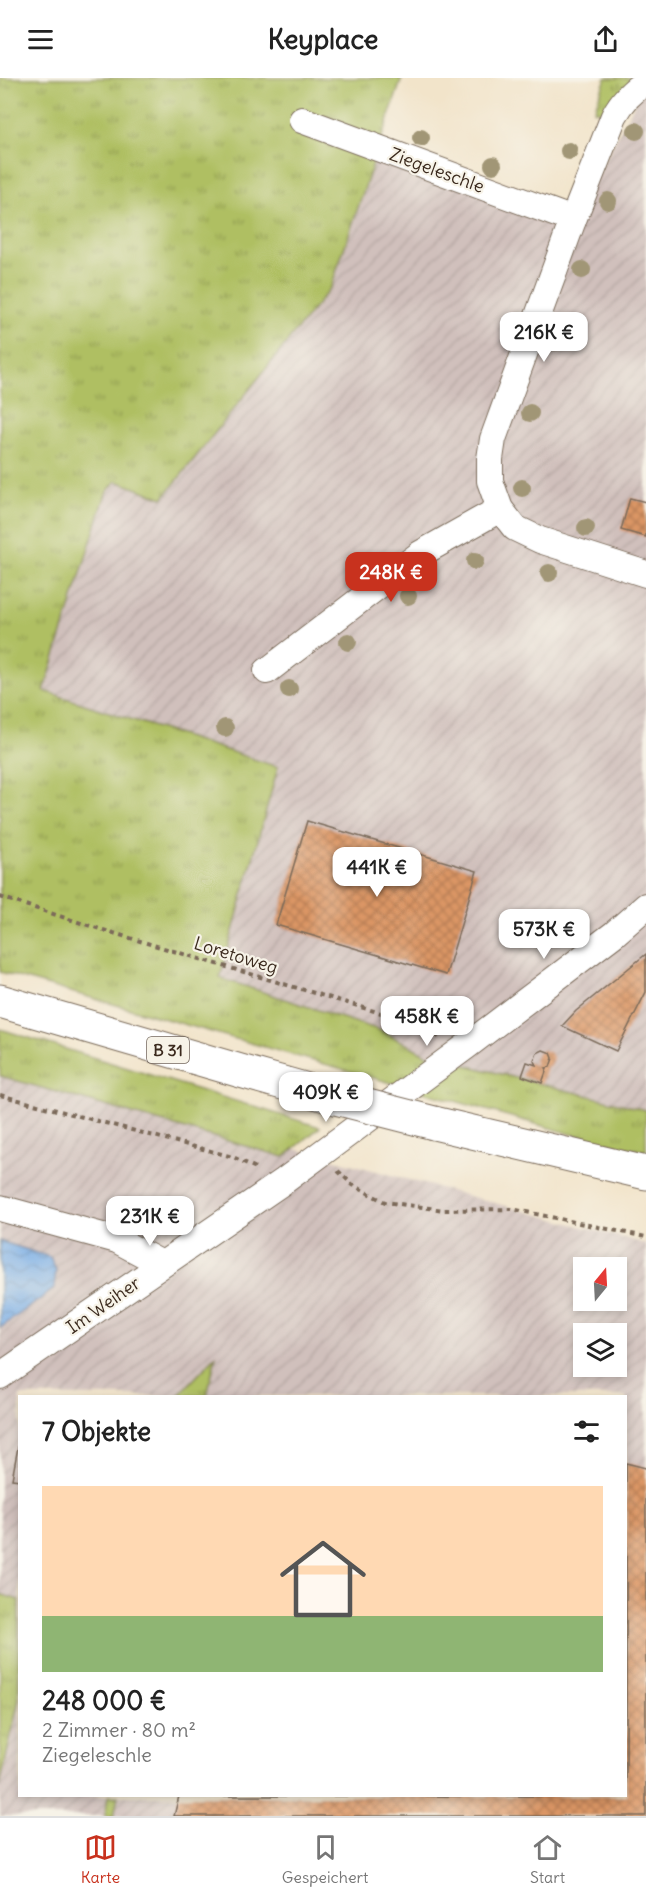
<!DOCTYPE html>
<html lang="de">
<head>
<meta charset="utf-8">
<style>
  :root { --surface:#fff; --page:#f2f2f2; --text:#222; --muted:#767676; --line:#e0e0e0; --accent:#c8321e }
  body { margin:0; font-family:Delius,sans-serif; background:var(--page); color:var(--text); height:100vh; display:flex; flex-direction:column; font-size:22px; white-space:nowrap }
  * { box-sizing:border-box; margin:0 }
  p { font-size:20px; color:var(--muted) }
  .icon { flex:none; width:33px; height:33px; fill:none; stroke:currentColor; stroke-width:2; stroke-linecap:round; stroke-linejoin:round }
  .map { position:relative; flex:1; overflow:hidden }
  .sheet { position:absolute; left:18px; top:1317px; width:609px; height:402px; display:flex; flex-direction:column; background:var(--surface); border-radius:0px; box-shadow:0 3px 9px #0003 }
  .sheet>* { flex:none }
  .needle { width:39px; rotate:18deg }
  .controls { position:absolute; left:573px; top:1179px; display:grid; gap:12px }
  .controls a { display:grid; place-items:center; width:54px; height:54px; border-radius:0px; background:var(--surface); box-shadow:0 3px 9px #0003; font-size:30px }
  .price { position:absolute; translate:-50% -51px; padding:0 14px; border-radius:12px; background:#fff; color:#222; font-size:20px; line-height:39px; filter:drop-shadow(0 2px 3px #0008) }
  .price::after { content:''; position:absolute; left:50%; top:36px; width:18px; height:14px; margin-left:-9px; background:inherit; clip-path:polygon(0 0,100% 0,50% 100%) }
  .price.current { background:var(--accent); color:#fff }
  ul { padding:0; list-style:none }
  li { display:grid; align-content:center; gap:12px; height:318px; padding:0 24px }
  li span { display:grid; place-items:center; height:186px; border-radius:0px; color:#555 }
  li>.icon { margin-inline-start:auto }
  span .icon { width:108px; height:108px; fill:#fffc; stroke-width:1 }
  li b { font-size:26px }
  h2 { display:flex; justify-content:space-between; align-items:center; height:72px; padding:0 24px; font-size:26px }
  header { display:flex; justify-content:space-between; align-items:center; height:78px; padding:0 24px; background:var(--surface); font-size:27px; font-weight:800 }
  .menu { display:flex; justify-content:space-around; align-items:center; height:84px; border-top:2px solid var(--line); background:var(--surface); font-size:16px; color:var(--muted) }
  .menu a { display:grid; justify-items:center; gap:3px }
  .menu .current { color:var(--accent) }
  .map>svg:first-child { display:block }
  .industrial { fill:url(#industrial-furrows); fill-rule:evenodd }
  .grass { fill:url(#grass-tufts); stroke:#757440; stroke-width:1.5 }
  .water { fill:url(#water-waves); stroke:#5a6c82; stroke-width:1.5 }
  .building { fill:url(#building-cross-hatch) }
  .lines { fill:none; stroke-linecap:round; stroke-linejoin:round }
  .minor-casing { stroke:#7b6b5a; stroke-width:28 }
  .highway-casing { stroke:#7b6b5a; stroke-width:35 }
  .path { stroke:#7b6b5a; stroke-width:4; stroke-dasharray:4.5 4.5; stroke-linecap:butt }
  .minor { stroke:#fff; stroke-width:26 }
  .highway { stroke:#fff; stroke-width:33 }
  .highway-bridge-casing { stroke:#7b6b5a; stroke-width:35; stroke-linecap:butt }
  .highway-bridge { stroke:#fff; stroke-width:33 }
  .tree { fill:#a19676 }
  .labels { text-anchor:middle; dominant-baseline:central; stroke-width:4.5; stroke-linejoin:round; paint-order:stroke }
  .shield { fill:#f7f3e8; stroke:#73665b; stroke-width:1.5 }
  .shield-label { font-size:16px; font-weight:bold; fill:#3b2a1e }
  .street-label { font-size:18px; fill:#3b2a1e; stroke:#f7f3e8 }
</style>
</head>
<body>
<header><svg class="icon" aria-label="menu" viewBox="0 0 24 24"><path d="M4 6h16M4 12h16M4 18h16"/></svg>Keyplace<svg class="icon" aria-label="share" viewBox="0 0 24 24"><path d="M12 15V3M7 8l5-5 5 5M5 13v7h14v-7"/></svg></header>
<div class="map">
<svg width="646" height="1738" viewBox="0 0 646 1738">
  <defs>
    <pattern id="industrial-furrows" width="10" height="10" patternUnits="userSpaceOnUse" patternTransform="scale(1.5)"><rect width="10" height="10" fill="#d0c0bc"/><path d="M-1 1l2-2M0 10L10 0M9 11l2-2" fill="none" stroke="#b4a5a1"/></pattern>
    <pattern id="grass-tufts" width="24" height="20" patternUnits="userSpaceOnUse" patternTransform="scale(1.5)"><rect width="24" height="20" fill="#afbf62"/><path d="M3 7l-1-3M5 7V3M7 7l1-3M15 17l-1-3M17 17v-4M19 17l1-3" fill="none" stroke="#909b50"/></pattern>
    <pattern id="water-waves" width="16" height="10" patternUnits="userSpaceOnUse" patternTransform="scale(1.5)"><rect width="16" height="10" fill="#79ade6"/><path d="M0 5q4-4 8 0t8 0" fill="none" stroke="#648dba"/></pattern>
    <pattern id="building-cross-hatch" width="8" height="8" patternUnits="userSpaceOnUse" patternTransform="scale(1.5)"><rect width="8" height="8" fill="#db9665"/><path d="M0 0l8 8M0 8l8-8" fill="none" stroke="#b37b53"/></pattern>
  </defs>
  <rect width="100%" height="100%" fill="#f7f3e8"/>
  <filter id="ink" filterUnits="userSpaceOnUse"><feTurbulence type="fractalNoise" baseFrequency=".0167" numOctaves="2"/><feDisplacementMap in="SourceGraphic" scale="12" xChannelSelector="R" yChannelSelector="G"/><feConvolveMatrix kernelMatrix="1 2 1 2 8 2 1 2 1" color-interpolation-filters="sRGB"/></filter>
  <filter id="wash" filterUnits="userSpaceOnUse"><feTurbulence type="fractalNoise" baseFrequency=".008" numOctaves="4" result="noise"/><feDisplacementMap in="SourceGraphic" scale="24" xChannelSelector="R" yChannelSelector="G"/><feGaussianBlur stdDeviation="1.35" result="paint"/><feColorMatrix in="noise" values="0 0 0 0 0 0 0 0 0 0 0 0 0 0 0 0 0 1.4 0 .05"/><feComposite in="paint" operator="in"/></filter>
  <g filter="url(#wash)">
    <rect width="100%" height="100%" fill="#f2e4ca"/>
    <g class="industrial">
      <polygon points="646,4 646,1032 429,978 382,953 219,900 277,689 44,614 106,415 378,70 573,142"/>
      <path d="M0,991L646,1166V1738H0V1708L19,1621L20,1718H626V1318H20L19,1522L0,1516ZM584,1190H616V1222H584ZM584,1256H616V1288H584Z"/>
    </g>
    <g class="grass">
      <polygon points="0,0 402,0 331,209 163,420 116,403 106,415 44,613 278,689 220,900 382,953 429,978 646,1032 646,1074 571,1056 0,894"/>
      <polygon points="606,0 646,0 614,38 594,32"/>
      <polygon points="0,951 33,961 320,1049 284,1079 0,998"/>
      <polygon points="216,1278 207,1318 178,1318"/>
      <polygon points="0,1516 19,1522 19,1621 0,1708"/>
      <polygon points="108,1718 118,1718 114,1738 105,1738"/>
    </g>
    <polygon class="water" points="0,1163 50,1179 56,1192 54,1211 0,1250"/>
    <g id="blocks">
      <g class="building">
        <polygon points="630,420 646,424 646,459 621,452"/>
        <polygon points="307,743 477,793 446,897 276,847"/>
        <polygon points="646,876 646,914 616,973 562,948 576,933"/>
        <polygon points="543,972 551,975 553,980 550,989 546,990 547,991 542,1005 522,998 527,984 536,987 534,983 537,975"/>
        <polygon points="18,1369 20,1369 20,1402 12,1401"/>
        <polygon points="626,1385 646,1390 646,1738 174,1738 179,1718 626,1718"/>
      </g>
    </g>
  </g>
  <g filter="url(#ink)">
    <use href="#blocks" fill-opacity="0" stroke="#7b6b5a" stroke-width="1.5"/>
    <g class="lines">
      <defs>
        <g id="minor">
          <path d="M646,4C631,13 622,23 614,38L573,142L493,361L490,381V403L500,431L515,450L540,462L646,496"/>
          <polyline points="302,42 573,142"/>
          <polyline points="267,593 420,476 500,431"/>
          <polyline points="0,1130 117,1162 162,1186"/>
          <polyline points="0,1298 284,1103 468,967 614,856 646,828"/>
        </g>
        <g id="highway">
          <polyline points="0,923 244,994 336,1020"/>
          <polyline points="434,1045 646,1095"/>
        </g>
      </defs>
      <use href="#minor" class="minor-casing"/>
      <use href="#highway" class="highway-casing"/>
      <g class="path">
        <polyline points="0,819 100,851 411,944 429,952 439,959"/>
        <polyline points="0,1017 233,1079 258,1091"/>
        <polyline points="338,1093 353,1107 385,1124 444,1132 512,1131 646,1159"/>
      </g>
      <use href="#minor" class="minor"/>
      <use href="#highway" class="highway"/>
      <defs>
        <polyline id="highway-bridge" points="336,1020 434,1045"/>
      </defs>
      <use href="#highway-bridge" class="highway-bridge-casing"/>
      <use href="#highway-bridge" class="highway-bridge"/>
    </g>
    <g class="tree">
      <circle cx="636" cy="53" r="9"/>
      <circle cx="421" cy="60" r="9"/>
      <circle cx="569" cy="73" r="9"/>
      <circle cx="493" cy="87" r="9"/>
      <circle cx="608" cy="123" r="9"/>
      <circle cx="582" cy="192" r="9"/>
      <circle cx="555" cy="264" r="9"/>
      <circle cx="530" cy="335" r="9"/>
      <circle cx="522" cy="410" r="9"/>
      <circle cx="586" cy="450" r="9"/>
      <circle cx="475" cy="483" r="9"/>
      <circle cx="549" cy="495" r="9"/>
      <circle cx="408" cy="518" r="9"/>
      <circle cx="348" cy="564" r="9"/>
      <circle cx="289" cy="611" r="9"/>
      <circle cx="225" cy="650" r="9"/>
    </g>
  </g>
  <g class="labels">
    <rect class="shield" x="147" y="959" width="42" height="26" rx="4.5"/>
    <g class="shield-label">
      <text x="168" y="972">B 31</text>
    </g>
    <g class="street-label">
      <text transform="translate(437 92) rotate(20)">Ziegeleschle</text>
      <text transform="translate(236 877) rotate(17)">Loretoweg</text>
      <text transform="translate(103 1227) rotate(-35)">Im Weiher</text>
    </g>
  </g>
</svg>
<div class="controls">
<a><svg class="needle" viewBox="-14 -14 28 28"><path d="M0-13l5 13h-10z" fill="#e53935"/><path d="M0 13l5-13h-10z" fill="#767676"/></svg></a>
<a><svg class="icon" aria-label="layers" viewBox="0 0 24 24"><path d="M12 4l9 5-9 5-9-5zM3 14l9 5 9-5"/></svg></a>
</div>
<b class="price" style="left:544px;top:285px">216K €</b>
<b class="price current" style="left:391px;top:525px">248K €</b>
<b class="price" style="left:377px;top:820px">441K €</b>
<b class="price" style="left:544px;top:882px">573K €</b>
<b class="price" style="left:427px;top:969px">458K €</b>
<b class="price" style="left:326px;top:1045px">409K €</b>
<b class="price" style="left:150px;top:1169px">231K €</b>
<section class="sheet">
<h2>7 Objekte<svg class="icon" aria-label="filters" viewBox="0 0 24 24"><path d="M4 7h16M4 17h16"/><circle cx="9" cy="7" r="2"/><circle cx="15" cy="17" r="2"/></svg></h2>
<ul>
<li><span style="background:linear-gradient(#ffd9b3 70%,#8fb573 0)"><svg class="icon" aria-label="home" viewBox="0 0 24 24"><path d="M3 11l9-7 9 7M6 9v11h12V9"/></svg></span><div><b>248 000 €</b><p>2 Zimmer · 80 m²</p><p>Ziegeleschle</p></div></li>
</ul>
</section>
</div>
<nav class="menu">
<a class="current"><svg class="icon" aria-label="map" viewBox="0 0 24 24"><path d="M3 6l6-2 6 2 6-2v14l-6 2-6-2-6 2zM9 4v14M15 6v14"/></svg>Karte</a>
<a><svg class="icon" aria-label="saved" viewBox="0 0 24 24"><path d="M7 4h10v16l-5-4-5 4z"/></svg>Gespeichert</a>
<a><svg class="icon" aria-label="home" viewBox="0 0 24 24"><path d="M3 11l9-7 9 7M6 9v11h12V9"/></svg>Start</a>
</nav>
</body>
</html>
